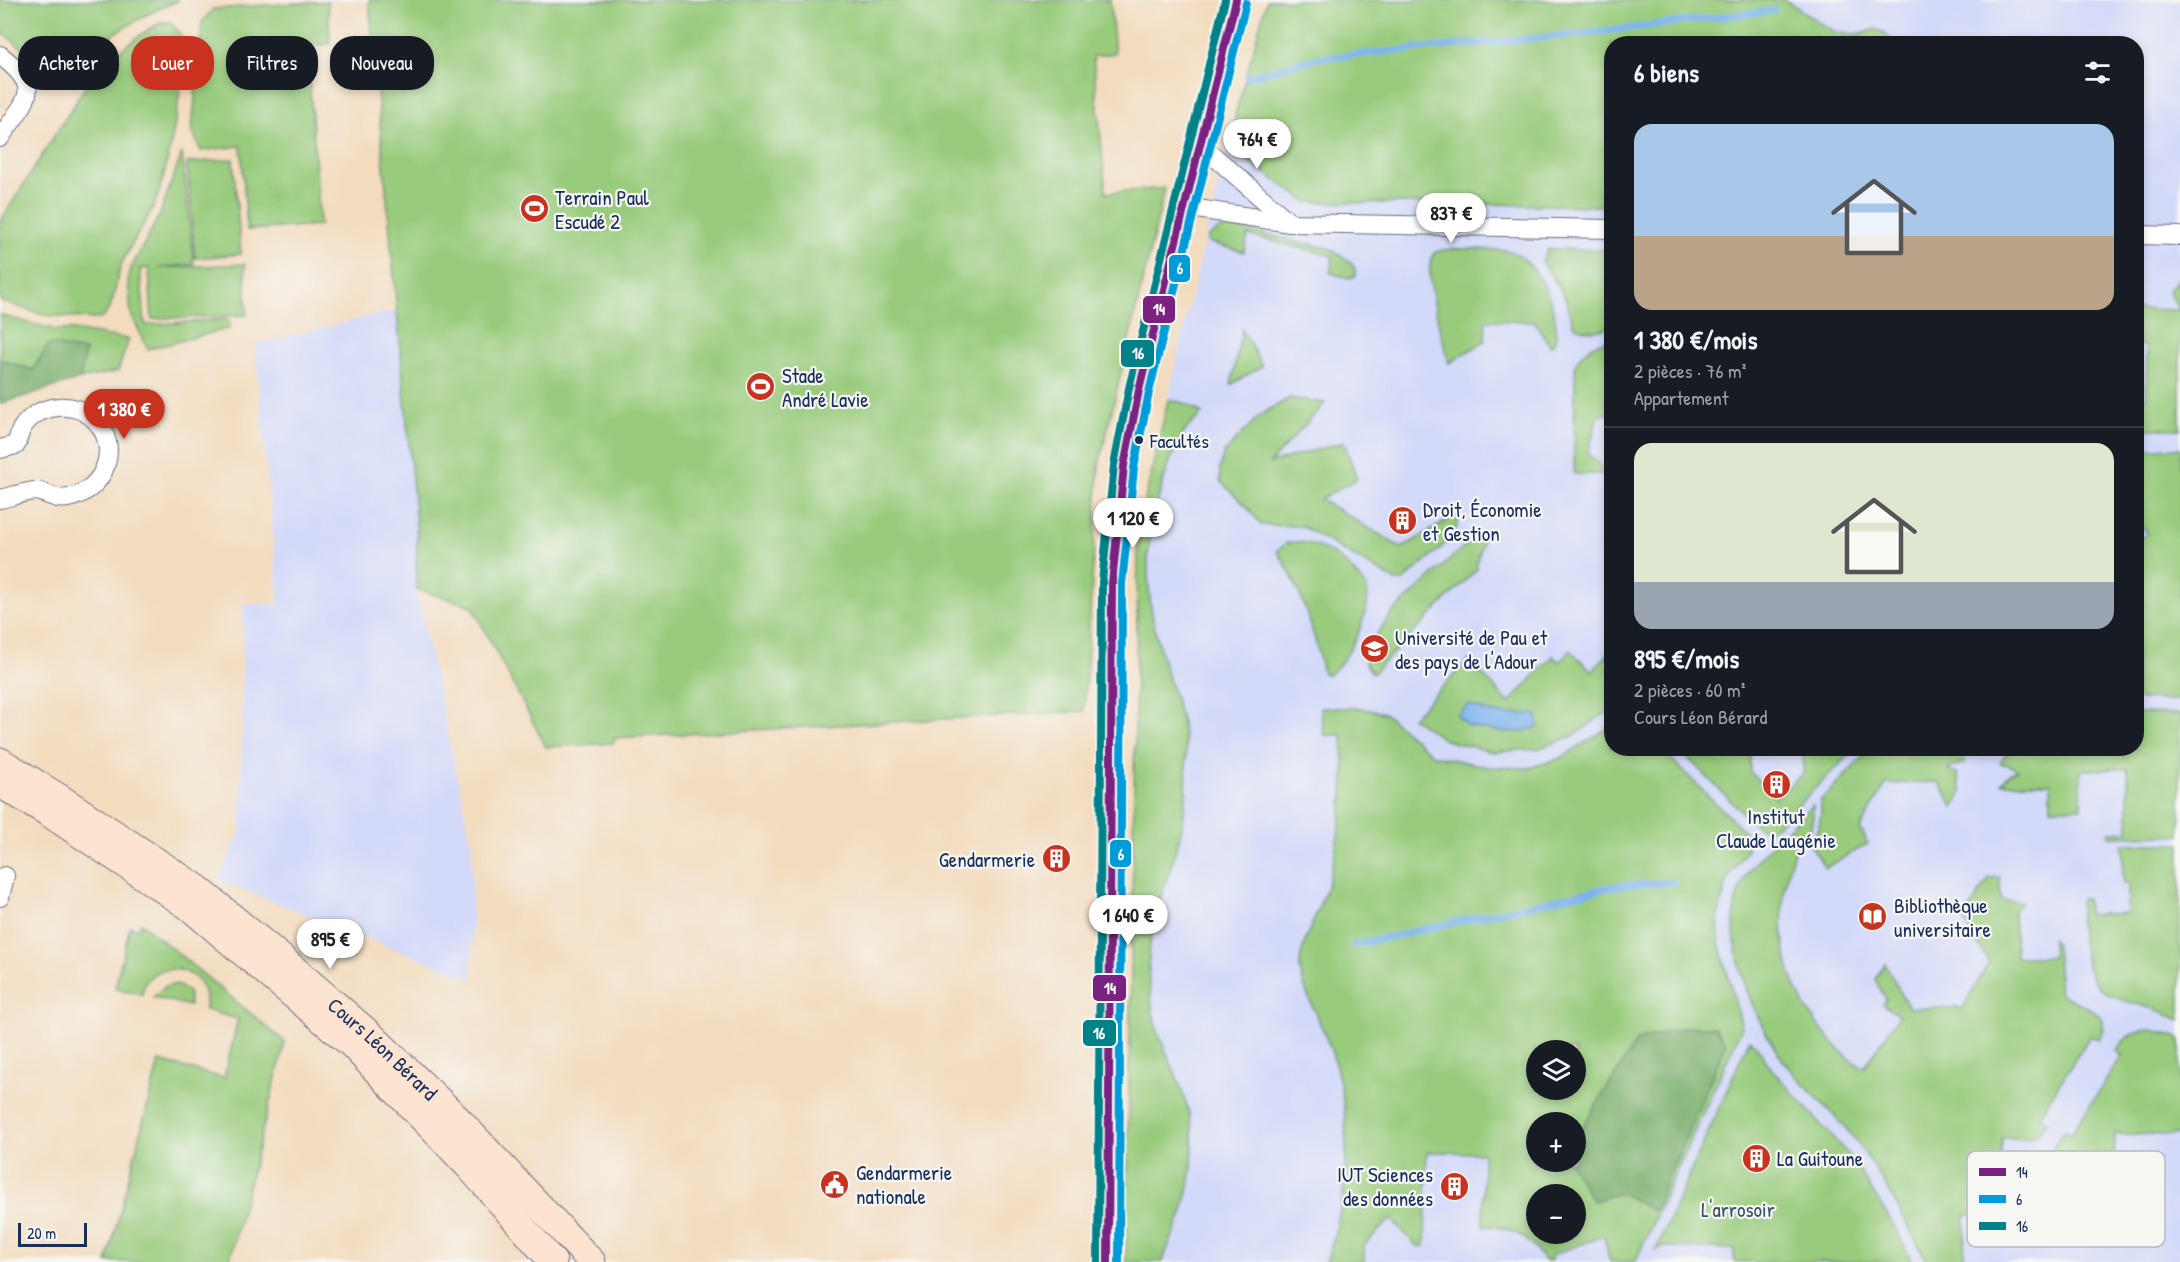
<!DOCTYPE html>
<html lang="fr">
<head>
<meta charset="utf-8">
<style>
  :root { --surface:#171b24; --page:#20242c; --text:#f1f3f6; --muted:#9ea1a6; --line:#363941; --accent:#c8321e }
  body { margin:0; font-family:"Patrick Hand",sans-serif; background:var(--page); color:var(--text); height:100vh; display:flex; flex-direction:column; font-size:22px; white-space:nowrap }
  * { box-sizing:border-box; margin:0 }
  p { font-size:20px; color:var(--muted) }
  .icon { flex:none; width:33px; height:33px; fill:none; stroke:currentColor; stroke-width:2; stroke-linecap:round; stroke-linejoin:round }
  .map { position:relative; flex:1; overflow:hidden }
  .drawer { position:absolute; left:1604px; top:36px; width:540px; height:720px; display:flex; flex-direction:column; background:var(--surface); border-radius:24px; box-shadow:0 3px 9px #0003 }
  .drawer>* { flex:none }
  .top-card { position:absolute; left:18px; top:36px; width:570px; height:54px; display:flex; gap:12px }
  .controls { position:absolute; left:1526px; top:1040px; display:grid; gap:12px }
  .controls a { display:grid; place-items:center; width:60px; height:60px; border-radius:50%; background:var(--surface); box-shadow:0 3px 9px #0003; font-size:30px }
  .scale { position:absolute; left:18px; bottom:15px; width:69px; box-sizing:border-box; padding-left:6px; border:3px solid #1b2f5e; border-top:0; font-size:16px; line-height:21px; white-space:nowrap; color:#1b2f5e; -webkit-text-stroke:4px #f6f6f2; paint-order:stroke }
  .price { position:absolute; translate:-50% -51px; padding:0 14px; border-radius:21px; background:#fff; color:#222; font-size:20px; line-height:39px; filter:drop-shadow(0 2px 3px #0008) }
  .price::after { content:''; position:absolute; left:50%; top:36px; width:18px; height:14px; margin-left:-9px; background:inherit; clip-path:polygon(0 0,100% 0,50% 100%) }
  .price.active { background:var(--accent); color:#fff }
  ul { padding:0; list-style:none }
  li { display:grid; align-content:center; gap:12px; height:318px; padding:0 30px }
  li+li { border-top:2px solid var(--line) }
  li span { display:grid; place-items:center; height:186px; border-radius:18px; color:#555 }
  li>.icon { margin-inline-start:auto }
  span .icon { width:108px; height:108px; fill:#fffc; stroke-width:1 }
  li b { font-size:26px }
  h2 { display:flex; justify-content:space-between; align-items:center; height:72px; padding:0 30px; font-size:26px }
  .pill { padding:0 21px; border-radius:24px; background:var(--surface); box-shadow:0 3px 9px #0003; font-size:21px; line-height:54px }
  .pill.active { background:var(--accent); color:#fff }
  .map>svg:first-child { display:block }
  .built { fill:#d3d9f9; fill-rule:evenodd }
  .green { fill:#98cb7c; stroke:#5a7d6d; stroke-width:1.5; fill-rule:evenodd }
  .forest { fill:#7aaf6c; stroke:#4a6f65; stroke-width:1.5 }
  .water { fill:#7db4ec; stroke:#4c72a5; stroke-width:1.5 }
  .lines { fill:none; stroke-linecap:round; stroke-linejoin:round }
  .stream { stroke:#7db4ec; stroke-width:7 }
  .minor-casing { stroke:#676c80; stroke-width:20 }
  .secondary-casing { stroke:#676c80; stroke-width:29 }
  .minor { stroke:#fff; stroke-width:18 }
  .secondary { stroke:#fde4d1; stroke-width:27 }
  .bus-1-casing { stroke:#f6f6f2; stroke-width:12 }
  .bus-2-casing { stroke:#f6f6f2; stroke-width:12 }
  .bus-3-casing { stroke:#f6f6f2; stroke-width:12 }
  .bus-1 { stroke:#7a2182; stroke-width:8 }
  .bus-2 { stroke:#009bd9; stroke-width:8 }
  .bus-3 { stroke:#008288; stroke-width:8 }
  .bus-dot { fill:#1b2f5e; stroke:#f6f6f2; stroke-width:2 }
  .labels { text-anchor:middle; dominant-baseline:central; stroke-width:4.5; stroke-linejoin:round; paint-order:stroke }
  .bus-label { font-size:20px; fill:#1b2f5e; stroke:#f6f6f2; text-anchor:start }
  .poi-label { font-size:21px; fill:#1b2f5e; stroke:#f6f6f2; text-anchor:start }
  .street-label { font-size:21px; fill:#1b2f5e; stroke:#f6f6f2 }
  .park-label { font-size:21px; fill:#3a5666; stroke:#f6f6f2 }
  .key { fill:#f6f6f2; stroke:#b4bac6; stroke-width:1.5 }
  .key-label { font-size:16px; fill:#1b2f5e }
  .line-badge { stroke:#f6f6f2; stroke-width:2 }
  .badge-label { font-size:16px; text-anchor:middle; font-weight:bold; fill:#fff }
</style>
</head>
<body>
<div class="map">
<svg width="2180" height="1262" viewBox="0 0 2180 1262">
  <rect width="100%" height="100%" fill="#f6f6f2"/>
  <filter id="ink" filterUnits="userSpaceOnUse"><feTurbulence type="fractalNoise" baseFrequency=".0167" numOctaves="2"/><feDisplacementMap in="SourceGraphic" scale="12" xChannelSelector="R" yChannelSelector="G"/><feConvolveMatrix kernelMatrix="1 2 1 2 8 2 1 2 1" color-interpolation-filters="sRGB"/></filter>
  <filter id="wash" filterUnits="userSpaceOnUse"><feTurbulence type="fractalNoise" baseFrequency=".008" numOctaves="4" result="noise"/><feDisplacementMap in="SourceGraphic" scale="24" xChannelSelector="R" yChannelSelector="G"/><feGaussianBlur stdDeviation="1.35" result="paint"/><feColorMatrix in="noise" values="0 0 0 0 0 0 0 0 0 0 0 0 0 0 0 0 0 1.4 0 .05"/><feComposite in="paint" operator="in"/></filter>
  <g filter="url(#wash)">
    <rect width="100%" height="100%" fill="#f3dcbe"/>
    <g class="built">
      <path d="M1660,0H2180V1262H1126L1139,531L1186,319L1235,115L1313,151L1611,50V748H2136V44L1624,43ZM1536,1050H1575V1089H1536ZM1536,1122H1575V1161H1536ZM1536,1194H1575V1233H1536Z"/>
      <polygon points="397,310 417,534 416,589 472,844 472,979 218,880 241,831 243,604 279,604 255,344"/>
    </g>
    <g class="green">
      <polygon points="0,0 179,0 146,15 115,33 69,74 59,75 0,31"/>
      <polygon points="369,0 1110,0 1115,53 1093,56 1106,193 1165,188 1099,465 1084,711 615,738 614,743 546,747 472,606 416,589 417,534"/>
      <path d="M1267,0H1784C1819,17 1831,46 1875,29L1883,32L1893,43L1611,44V206L1307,202L1238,154L1235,115Z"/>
      <polygon points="328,1 330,44 307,46 320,225 247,230 241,146 201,151 192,130 202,22 213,9"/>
      <path d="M161,22H170C173,25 177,29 179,32C191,60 167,174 155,203C146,224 131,242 122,263C115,281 116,305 102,318L94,319L44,315L0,301V222L91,78C112,55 134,38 161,22Z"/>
      <polygon points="182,153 194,264 159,268 245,264 247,315 152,319 149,268 140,269 145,325 228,319 231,328 148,349 131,314 128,280 131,268 160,214"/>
      <polygon points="233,159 241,254 195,258 187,163"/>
      <polygon points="1221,228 1243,229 1331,249 1352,264 1355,269 1356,276 1349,278 1330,273 1333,256 1248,235 1244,252 1207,242 1208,237"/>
      <path d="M1548,249L1611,250V326C1597,332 1588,333 1574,326L1564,295L1542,261Z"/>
      <path d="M1505,250C1535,253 1564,315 1554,343L1550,346L1535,322L1486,320L1485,341L1449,363C1445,346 1418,260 1436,252C1449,246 1489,250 1505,250Z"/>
      <polygon points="2180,278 2180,429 2136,429 2136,400 2146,399 2147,346 2136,345 2136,309 2179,310 2168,290"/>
      <polygon points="0,315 55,330 73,330 129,339 118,371 80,379 85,351 33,370 0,360"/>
      <polygon points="1242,329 1262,366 1231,385"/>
      <path d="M1611,339V413L1598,415L1588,453L1602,468L1601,474H1574L1575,365C1583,348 1594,344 1611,339Z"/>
      <polygon points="1290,398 1325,403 1270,463 1344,442 1357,479 1320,499 1402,548 1456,515 1459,517 1454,536 1403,581 1396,581 1302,526 1261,525 1248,508 1220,481 1220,468 1224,453 1256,419 1265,412"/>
      <path d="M1168,400L1185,403L1202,413C1197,419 1191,424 1186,430C1167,454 1149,529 1148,559C1147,590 1152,620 1160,649C1169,684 1185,718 1186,754C1187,781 1187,808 1180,835C1170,876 1151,914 1149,957C1148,981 1150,1006 1157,1029C1169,1064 1188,1094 1192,1131C1195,1162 1189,1195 1178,1225C1173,1238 1166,1248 1163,1262H1126L1138,550L1145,500Z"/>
      <polygon points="2174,448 2180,448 2180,700 2136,699 2136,541 2147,534 2136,514 2136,450"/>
      <path d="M1474,537L1483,538C1483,549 1475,557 1477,569L1372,674L1365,662L1366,649L1392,613Z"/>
      <path d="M1294,542C1321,542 1343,558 1360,579C1362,581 1365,583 1366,586C1375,606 1347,665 1328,675L1323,673C1315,634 1300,584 1277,551L1287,543Z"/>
      <polygon points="1570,650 1592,671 1611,651 1611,709 1573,736 1537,749 1493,752 1445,740 1412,718 1469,660 1509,703 1553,656 1559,662"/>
      <path d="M1321,708H1359L1384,713L1433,755L1488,767L1529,768L1561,758L1611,726V748L1661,749L1748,835L1749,843L1746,851L1728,878L1718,916L1719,943L1742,1027L1635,1262H1610L1604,1236L1552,1255L1551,1261H1545C1540,1256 1537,1250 1532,1245C1519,1231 1501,1226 1483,1226V1153L1427,1152L1425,1246H1417L1391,1219L1364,1245V1262H1326C1350,1195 1354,1115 1330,1047C1321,1022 1302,991 1300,966C1299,945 1323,903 1329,880C1337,848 1342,814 1344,781C1345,766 1343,750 1342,735H1324ZM1536,1050H1575V1089H1536ZM1536,1122H1575V1161H1536ZM1536,1194H1575V1233H1536Z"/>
      <polygon points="2136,713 2180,714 2180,835 2109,836 2109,832 2128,831 2128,769 2081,770 2081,808 2051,808 2051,783 2001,783 2011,773 2018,770 2009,765 2000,763 2009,749 2136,748"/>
      <path d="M1679,749H1746L1750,753V772L1776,798L1803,773V755L1809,749H1855L1778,825C1768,831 1761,830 1752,822Z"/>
      <path d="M1871,749H1958L1966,763L1953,766L1948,770L1957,773L1962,792L1954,808L1939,782L1886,784L1860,828L1868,844L1825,868L1810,844C1818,831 1823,816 1820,801Z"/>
      <path d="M1813,805C1814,817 1812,828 1806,838L1801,832C1772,903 1774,975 1826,1035C1838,1048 1849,1061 1864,1068L1899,1016L1883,1004L1886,1000L1875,979L1885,964L1909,1008H1963L1989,962L1963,919L1989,878L2000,877L2001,900L2022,902L2014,910L2016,957H2052L2053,939L2056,945L2060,994L2089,1008L2101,1017L2104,1031L2099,1040L2090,1036L2039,1116L2047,1122C2031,1145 2027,1137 2002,1138L2000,1181L2049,1183L2048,1216L1965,1215L1964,1262H1927C1905,1220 1882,1175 1853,1137C1834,1112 1808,1092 1788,1067C1755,1025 1716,934 1743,881C1754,859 1794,824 1813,805Z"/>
      <path d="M2123,844H2180V1020C2171,1017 2164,1011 2155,1009C2107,996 2089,996 2082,941C2080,926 2078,913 2081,899H2087L2088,915L2127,913L2128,884H2123Z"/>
      <path d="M141,923L285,1042L229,1262H107L159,1061L224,1078L238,1019L205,1010C205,1001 206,993 202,986C192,967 161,963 147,980C144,984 143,989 142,994L115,988L130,926L139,929Z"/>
      <polygon points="171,985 177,985 188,991 190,1006 153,997 166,986"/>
      <path d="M2152,1030L2180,1038V1135L2115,1134L2114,1163H2048L2052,1149L2064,1130L2071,1134L2122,1056L2116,1051C2127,1035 2132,1031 2152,1030Z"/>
      <polygon points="1749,1040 1755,1044 1773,1071 1853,1160 1897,1231 1912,1262 1734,1262 1734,1249 1664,1247 1656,1250"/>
    </g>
    <g class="forest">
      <polygon points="49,344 85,351 80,379 0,404 0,360 33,370"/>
      <polygon points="1687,1027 1715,1027 1726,1044 1654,1211 1621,1193 1593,1201 1568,1161 1575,1161 1575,1139 1637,1040"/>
    </g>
    <path class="water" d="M1468,705C1480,709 1494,715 1507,714C1518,714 1526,713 1537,715L1538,727L1519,732L1495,731L1468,726L1457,715Z"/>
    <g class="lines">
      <g class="stream">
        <polyline points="1247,77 1318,58 1581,34 1774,10"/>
        <polyline points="1354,945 1615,886 1673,882"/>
      </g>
    </g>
  </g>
  <g filter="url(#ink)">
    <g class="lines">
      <defs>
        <g id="minor">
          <path d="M0,55C45,90 27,98 0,138"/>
          <polyline points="1200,144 1290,223"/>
          <polyline points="1184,207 1290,223 1611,229"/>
          <polyline points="2136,235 2180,236"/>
          <path d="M0,449L16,445C18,440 19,433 22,428C38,403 75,400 95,420C121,447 105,488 72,497C56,502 49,493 36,491C26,491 11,497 0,499"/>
          <polyline points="0,897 5,876"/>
          <polyline points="1108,1262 1112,583 1124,466 1139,390 1236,0"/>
        </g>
        <g id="secondary">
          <path id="s1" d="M0,761L60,798L197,888L279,956L374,1038L453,1114L592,1262"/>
          <polyline points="0,784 47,812 188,906 351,1044 471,1169 553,1262"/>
        </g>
      </defs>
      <use href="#minor" class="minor-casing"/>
      <use href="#secondary" class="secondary-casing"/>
      <use href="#minor" class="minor"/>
      <use href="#secondary" class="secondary"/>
      <defs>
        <polyline id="bus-1" points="1108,1262 1112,583 1124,466 1139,390 1236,0"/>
        <polyline id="bus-2" points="1119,1262 1122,584 1134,468 1149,392 1246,3"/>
        <polyline id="bus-3" points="1098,1262 1102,582 1114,465 1129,388 1225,0"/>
      </defs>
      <use href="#bus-1" class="bus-1-casing"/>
      <use href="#bus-2" class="bus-2-casing"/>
      <use href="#bus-3" class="bus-3-casing"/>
      <use href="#bus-1" class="bus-1"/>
      <use href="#bus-2" class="bus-2"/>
      <use href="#bus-3" class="bus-3"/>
    </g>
  </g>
  <defs>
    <symbol id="stadium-disc" viewBox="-11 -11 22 22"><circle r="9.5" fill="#c8321e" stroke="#f6f6f2"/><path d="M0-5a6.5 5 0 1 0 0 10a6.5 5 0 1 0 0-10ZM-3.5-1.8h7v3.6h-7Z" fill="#fff"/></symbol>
    <symbol id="building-disc" viewBox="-11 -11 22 22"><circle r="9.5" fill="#c8321e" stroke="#f6f6f2"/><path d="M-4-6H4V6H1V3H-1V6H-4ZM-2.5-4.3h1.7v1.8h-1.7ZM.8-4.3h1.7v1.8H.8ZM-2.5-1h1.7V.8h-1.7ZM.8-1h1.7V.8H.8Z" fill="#fff"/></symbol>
    <symbol id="university-disc" viewBox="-11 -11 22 22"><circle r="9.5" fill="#c8321e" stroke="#f6f6f2"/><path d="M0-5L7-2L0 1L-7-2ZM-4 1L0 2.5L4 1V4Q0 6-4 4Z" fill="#fff"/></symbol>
    <symbol id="library-disc" viewBox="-11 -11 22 22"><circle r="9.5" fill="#c8321e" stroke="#f6f6f2"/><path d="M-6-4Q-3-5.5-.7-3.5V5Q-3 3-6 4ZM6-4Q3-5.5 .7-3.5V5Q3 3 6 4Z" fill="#fff"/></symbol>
    <symbol id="civic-disc" viewBox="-11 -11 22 22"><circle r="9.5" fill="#c8321e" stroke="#f6f6f2"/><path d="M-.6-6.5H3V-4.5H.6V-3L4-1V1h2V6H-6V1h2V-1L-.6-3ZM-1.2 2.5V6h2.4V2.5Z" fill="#fff"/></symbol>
  </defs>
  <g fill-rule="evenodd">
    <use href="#stadium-disc" x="518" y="192" width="33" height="33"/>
    <use href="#stadium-disc" x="744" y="370" width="33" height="33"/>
    <use href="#building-disc" x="1386" y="504" width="33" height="33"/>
    <use href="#university-disc" x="1358" y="632" width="33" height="33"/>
    <use href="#building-disc" x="1760" y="768" width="33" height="33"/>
    <use href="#building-disc" x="1040" y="842" width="33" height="33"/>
    <use href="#library-disc" x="1856" y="900" width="33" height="33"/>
    <use href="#building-disc" x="1740" y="1142" width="33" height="33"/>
    <use href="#civic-disc" x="818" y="1168" width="33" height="33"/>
    <use href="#building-disc" x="1438" y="1170" width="33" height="33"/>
  </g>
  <circle class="bus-dot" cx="1139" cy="440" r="5"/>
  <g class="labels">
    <g class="bus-label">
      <text x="1150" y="440">Facultés</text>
    </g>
    <g class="poi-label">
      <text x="555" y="197">Terrain Paul<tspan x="555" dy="24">Escudé 2</tspan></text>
      <text x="782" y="375">Stade<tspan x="782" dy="24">André Lavie</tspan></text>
      <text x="1423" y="509">Droit, Économie<tspan x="1423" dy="24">et Gestion</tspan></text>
      <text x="1395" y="637">Université de Pau et<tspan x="1395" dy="24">des pays de l'Adour</tspan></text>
      <text x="1776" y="816" text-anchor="middle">Institut<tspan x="1776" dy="24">Claude Laugénie</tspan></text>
      <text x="1035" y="859" text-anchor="end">Gendarmerie</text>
      <text x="1894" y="905">Bibliothèque<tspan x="1894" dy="24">universitaire</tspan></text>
      <text x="1777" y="1158">La Guitoune</text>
      <text x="856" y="1172">Gendarmerie<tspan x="856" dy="24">nationale</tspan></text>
      <text x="1433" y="1174" text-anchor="end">IUT Sciences<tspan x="1433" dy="24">des données</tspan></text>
    </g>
    <g class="street-label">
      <text stroke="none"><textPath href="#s1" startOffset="480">Cours Léon Bérard</textPath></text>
    </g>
    <g class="park-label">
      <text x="1738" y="1209">L'arrosoir</text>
    </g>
  </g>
  <rect x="1967" y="1151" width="198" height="96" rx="9" class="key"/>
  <rect x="1979" y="1168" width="27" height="8" fill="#7a2182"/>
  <rect x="1979" y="1195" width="27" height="8" fill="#009bd9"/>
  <rect x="1979" y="1222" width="27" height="8" fill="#008288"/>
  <g class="key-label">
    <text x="2016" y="1178">14</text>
    <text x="2016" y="1205">6</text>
    <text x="2016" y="1232">16</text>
  </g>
  <g class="line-badge">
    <rect x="1168" y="254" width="23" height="29" rx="6" fill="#009bd9"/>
    <rect x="1142" y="295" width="34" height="29" rx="6" fill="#7a2182"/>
    <rect x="1120" y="339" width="35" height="29" rx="6" fill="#008288"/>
    <rect x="1109" y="839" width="23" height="29" rx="6" fill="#009bd9"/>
    <rect x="1092" y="974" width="35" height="28" rx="6" fill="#7a2182"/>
    <rect x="1082" y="1019" width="35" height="28" rx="6" fill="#008288"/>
  </g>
  <g class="badge-label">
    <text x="1180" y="274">6</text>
    <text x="1159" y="315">14</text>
    <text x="1138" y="359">16</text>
    <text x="1121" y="860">6</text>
    <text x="1110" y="994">14</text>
    <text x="1099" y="1039">16</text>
  </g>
</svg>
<div class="controls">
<a><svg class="icon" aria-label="layers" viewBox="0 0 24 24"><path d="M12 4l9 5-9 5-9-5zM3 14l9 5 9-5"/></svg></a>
<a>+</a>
<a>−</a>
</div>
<div class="scale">20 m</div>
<b class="price" style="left:1257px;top:170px">764 €</b>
<b class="price" style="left:1451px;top:244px">837 €</b>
<b class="price active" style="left:124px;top:440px">1 380 €</b>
<b class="price" style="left:1133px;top:549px">1 120 €</b>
<b class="price" style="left:1128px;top:946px">1 640 €</b>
<b class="price" style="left:330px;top:970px">895 €</b>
<div class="top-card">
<a class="pill">Acheter</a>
<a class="pill active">Louer</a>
<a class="pill">Filtres</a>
<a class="pill">Nouveau</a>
</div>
<section class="drawer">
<h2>6 biens<svg class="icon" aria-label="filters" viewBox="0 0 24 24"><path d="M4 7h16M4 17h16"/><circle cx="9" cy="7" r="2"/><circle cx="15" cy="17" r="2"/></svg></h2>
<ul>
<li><span style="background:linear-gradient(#a9c7e8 60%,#b9a48a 0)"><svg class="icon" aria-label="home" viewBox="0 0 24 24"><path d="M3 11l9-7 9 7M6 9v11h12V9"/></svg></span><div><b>1 380 €/mois</b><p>2 pièces · 76 m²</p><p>Appartement</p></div></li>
<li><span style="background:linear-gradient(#dfe7d0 75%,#9aa5b1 0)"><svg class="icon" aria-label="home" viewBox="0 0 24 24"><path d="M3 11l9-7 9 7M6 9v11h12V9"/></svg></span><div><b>895 €/mois</b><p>2 pièces · 60 m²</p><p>Cours Léon Bérard</p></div></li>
</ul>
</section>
</div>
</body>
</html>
